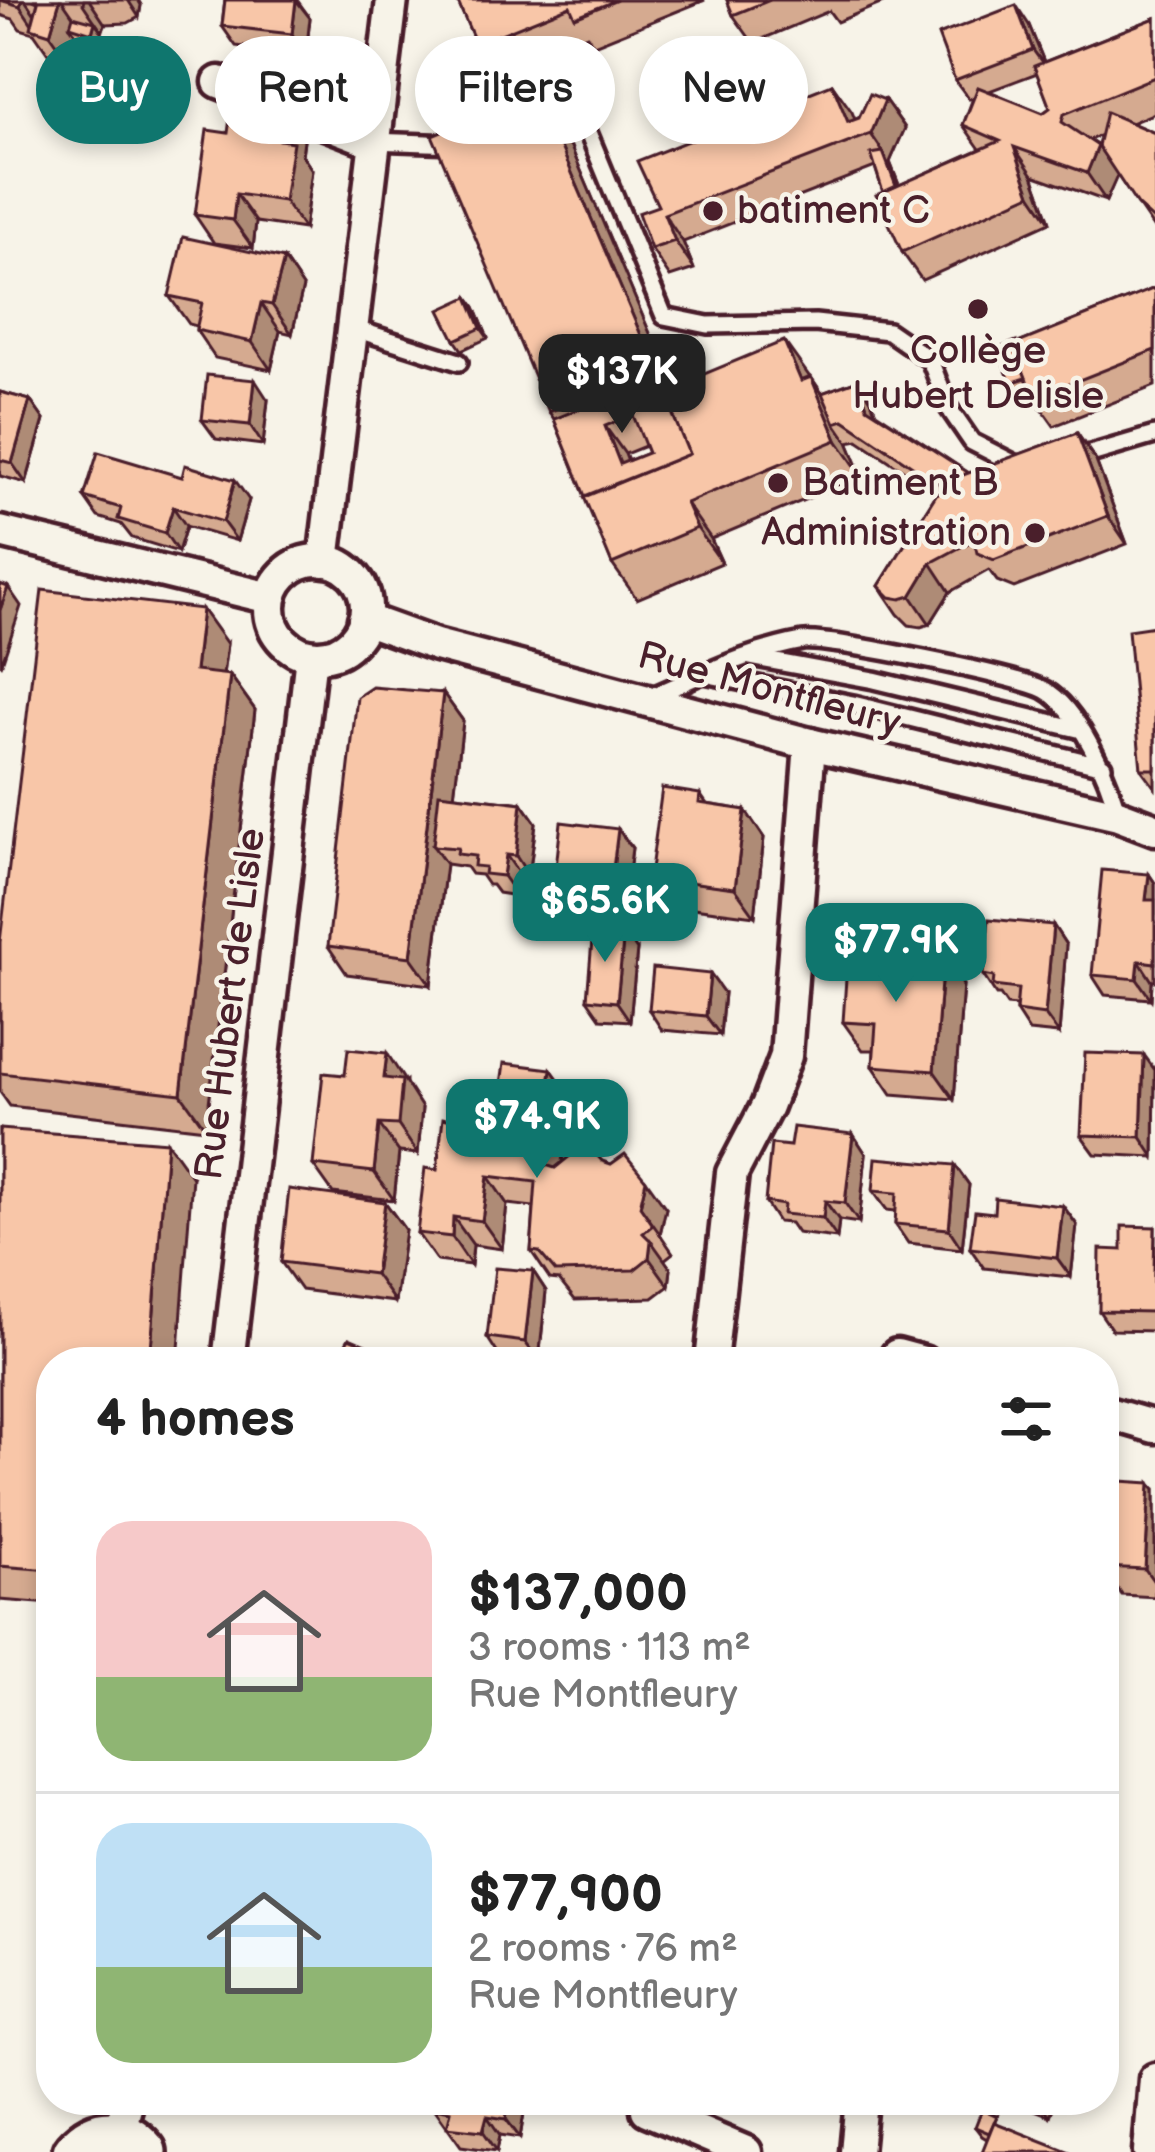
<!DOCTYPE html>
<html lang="en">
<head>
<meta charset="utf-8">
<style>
  :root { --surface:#fff; --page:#f6f6f6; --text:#222; --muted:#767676; --line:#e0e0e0; --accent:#0f766e }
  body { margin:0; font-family:"Balsamiq Sans",sans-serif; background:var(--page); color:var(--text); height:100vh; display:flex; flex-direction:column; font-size:45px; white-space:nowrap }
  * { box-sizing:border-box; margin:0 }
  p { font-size:39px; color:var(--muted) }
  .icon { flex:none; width:66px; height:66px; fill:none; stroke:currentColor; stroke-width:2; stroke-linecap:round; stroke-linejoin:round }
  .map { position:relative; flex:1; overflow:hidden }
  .drawer { position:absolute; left:36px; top:1347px; width:1083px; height:768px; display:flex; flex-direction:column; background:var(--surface); border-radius:48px; box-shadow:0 6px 18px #0003 }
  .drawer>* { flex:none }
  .banner { position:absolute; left:36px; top:36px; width:1083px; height:108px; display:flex; gap:24px }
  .price { position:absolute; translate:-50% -102px; padding:0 27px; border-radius:24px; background:var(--accent); color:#fff; font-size:39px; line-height:78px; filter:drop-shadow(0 3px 6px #0008) }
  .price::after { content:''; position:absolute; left:50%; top:72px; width:36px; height:27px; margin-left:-18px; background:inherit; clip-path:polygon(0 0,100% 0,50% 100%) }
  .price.active { background:#222; color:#fff }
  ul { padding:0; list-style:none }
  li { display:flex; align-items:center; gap:36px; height:300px; padding:0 60px }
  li+li { border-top:3px solid var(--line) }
  li span { display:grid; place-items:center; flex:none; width:336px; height:240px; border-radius:36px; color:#555 }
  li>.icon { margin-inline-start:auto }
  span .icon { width:144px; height:144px; fill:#fffc; stroke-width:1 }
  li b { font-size:51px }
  h2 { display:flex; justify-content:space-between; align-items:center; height:144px; padding:0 60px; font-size:51px }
  .pill { padding:0 42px; border-radius:54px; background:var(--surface); box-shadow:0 6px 18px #0003; font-size:42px; line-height:108px }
  .pill.active { background:var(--accent); color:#fff }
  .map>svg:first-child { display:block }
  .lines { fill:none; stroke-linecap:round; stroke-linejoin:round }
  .lane-casing { stroke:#4a1f2b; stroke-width:24 }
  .street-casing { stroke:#4a1f2b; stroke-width:39 }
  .secondary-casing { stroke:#4a1f2b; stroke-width:54 }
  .lane { stroke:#f7f3e8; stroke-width:15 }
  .street { stroke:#f7f3e8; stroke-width:30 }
  .secondary { stroke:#f7f3e8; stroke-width:45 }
  .wall { fill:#d5aa90; stroke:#4a1f2b; stroke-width:3; fill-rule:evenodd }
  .shaded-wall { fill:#ae8b76; stroke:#4a1f2b; stroke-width:3 }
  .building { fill:#f8c6a8; stroke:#4a1f2b; stroke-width:3; fill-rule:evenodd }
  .poi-dot { fill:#4a1f2b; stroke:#f7f3e8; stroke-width:4.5 }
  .labels { text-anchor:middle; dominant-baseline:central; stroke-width:9; stroke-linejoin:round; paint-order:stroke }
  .poi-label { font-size:39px; fill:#4a1f2b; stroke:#f7f3e8; text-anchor:start }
  .street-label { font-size:39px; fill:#4a1f2b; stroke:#f7f3e8 }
</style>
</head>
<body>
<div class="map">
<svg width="1155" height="2152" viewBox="0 0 1155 2152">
  <rect width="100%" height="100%" fill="#f7f3e8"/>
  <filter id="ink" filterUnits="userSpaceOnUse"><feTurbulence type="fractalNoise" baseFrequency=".00833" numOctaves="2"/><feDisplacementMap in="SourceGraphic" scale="24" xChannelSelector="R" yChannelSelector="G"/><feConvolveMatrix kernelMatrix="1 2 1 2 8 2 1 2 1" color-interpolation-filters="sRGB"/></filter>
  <g filter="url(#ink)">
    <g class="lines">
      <defs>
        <g id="lane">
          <polyline points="535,121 560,114 583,120 664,316 708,325 815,323 888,331 930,360 948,407 972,442 1019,466"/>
          <polyline points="372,141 455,144"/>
          <polyline points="352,328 459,362"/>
          <polyline points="1077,458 1155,435"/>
          <polyline points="750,657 874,680 1078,729"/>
          <polyline points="704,674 853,704 1103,766"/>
          <path d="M648,698C700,676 747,651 803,641C826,637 1023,677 1045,690C1079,709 1109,778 1118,815"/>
        </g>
        <g id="street">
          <polyline points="219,82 372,141"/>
          <polyline points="0,532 270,598"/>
          <circle cx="318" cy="608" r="48"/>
          <polyline points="324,561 392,0"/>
          <polyline points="364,619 436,645 810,744 1118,815 1155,829"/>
          <polyline points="897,1355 923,1362"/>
          <polyline points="228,1362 311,656"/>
          <polyline points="711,1362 732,1173 767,1106 786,1056 810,744"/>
          <polyline points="1104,1412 1155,1427"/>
          <polyline points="647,2110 746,2152"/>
          <polyline points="119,2134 128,2100"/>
          <polyline points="856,2152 861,2100"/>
          <polyline points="1149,2152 1155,2079"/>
        </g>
        <path id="secondary" d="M76,2152C97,2128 123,2128 143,2152"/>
      </defs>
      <use href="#lane" class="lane-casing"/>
      <use href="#street" class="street-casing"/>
      <use href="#secondary" class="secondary-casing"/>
      <use href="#lane" class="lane"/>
      <use href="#street" class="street"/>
      <use href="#secondary" class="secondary"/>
    </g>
    <g class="wall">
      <polygon points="0,0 138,0 141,5 139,17 128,23 105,24 99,42 77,36 70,62 50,56 34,33 20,29 13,19 0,15"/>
      <polygon points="225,0 297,0 310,18 306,54 236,46 222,26"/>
      <polygon points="457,0 705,0 594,45 587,35 495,72 476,44"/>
      <polygon points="727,0 890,0 837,22 829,11 753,43 733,15"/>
      <path d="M1155,18V113L1131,123L1155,133V230L1117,175L1106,201L1033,175L1050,222L922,280L902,252L875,167L683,242L694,269L670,277L651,249L658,206L832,84L855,120L885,100L905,128L890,162L899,185L980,149L963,125L973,98L969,99L955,80L1029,25L1044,62ZM1037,73L1050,108L1043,113L989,91ZM1101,135L1098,146L1089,140Z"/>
      <path d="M537,91L562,126L673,388L811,377L822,393L858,380L871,400L876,412L969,473L1077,433L1096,461L1127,544L1014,588L997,581L989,570L950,592L930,624L921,627L909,625L898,614L879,586L937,493L858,440L848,442L862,476L711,539L722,563L637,599L612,564L554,419L549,412ZM645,446L648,453L628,461L625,454Z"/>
      <polygon points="284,112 304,140 302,155 312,170 304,229 256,222 253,248 214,243 195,215 228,133"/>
      <polygon points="284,259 303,287 292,334 280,331 271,370 215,358 196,330 196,326 189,324 169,296"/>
      <polygon points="1155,288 1155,386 1054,426 1034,398 1030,389 1018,393 1011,383 1018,343"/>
      <polygon points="468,297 475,307 488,338 462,350 455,340"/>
      <polygon points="0,392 30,400 44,420 26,483 0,476"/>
      <polygon points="268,400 263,445 216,439 202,420"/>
      <polygon points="84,497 249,500 237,541 186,526 178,552 132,538 121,524 98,517"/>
      <polygon points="1155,626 1155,788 1141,769"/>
      <polygon points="227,644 223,674 230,675 255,710 206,1129 10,1106 0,1092 0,942"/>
      <polygon points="443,693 463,721 454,795 522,803 536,823 529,876 520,875 517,896 498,893 492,885 488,885 481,875 471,874 466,867 446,864 431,985 347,974 328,946"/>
      <polygon points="700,794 707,804 745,810 764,838 755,916 670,905 650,877"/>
      <polygon points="618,829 632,848 624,912 567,905 554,886"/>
      <polygon points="1149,874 1155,883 1155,981 1152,981 1151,999 1105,995 1092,975"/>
      <polygon points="1053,925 1066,945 1059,1034 1029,1031 1016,1011 1016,1006 1007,1005 1000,995 996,995 983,975"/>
      <polygon points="637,950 630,1021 601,1019 587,999"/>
      <polygon points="943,957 963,985 954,1099 892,1094 873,1066 874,1050 863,1050 843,1022"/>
      <polygon points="724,993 720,1035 662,1030 649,1010"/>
      <polygon points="551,1069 571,1097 562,1162 602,1161 666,1208 660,1234 673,1253 664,1260 671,1269 669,1286 653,1298 575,1300 559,1280 550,1279 531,1251 534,1207 507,1204 502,1249 473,1245 471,1265 437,1261 417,1233 455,1121"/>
      <polygon points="1155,1070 1154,1157 1095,1154 1081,1135"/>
      <polygon points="406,1081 406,1085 422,1108 418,1154 399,1152 394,1200 333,1193 313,1165"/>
      <polygon points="0,1129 192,1177 51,1362 51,1604 0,1600"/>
      <polygon points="853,1134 866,1154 859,1223 839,1220 837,1238 797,1233 790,1223 778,1222 765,1202 790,1146"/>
      <polygon points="955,1165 969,1185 962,1249 908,1243 895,1224 896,1211 887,1210 873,1191"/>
      <polygon points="385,1202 405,1230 395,1302 301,1290 281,1262"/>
      <polygon points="1063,1206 1077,1225 1071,1277 984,1268 970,1248"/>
      <polygon points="1155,1227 1155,1331 1112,1330 1099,1311 1122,1250"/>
      <polygon points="533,1271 546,1291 539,1361 500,1357 487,1337"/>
      <polygon points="1104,1480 1155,1489 1155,1597 1122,1595 1112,1580 1104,1580"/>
      <polygon points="526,2100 520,2138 500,2135 497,2151 461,2146 434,2108"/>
      <polygon points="1010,2100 1056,2100 1050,2116"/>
      <polygon points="997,2116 987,2139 982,2136 975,2127"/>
    </g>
    <g class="shaded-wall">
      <polygon points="22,0 25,0 42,25 36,30 20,6"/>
      <polygon points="60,0 62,0 80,26 70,26 77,36 70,62 50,34"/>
      <polygon points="84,0 89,0 105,24 102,32 83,4"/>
      <polygon points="128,0 138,0 141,5 139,17"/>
      <polygon points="296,0 310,18 306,54 292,34"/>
      <polygon points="1016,5 1029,25 1047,69 1033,50"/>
      <polygon points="95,22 102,32 99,42 92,33"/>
      <polygon points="832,84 852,112 862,137 848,122"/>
      <polygon points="537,91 562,126 680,404 694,462 660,376 655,368"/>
      <polygon points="885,100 905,128 890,162 911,215 904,205 883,152 871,134"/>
      <polygon points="284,112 304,140 302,155 312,170 304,229 284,201 280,140"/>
      <polygon points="1098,146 1118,174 1106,201 1087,173"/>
      <polygon points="1014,147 1033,175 1050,222 1031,194"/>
      <polygon points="236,194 256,222 253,248 233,220"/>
      <polygon points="664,214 683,242 694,269 675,241"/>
      <polygon points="284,259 303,287 292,334 272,305"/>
      <polygon points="468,297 475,307 488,338 481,328"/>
      <polygon points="261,303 280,331 271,370 252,342"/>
      <polygon points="784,341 809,376 826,417 801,381"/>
      <polygon points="811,377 835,413 835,423 848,442 862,476 837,440"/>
      <polygon points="255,380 268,400 263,445 250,425"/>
      <polygon points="858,380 871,400 880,426 867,407"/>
      <polygon points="30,400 44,420 26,483 12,463"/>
      <polygon points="605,426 625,454 637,485 620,464"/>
      <polygon points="1077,433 1096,461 1127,544 1108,516"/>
      <polygon points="235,480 249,500 237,541 223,522"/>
      <polygon points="686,503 711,539 722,563 697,528"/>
      <polygon points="173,507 186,526 178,552 165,533"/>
      <polygon points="931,563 950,592 930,624 911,596"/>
      <polygon points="8,587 21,606 1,666 0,610"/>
      <polygon points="202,609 227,644 219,706 195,671"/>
      <polygon points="230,675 255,710 206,1129 181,1094"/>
      <polygon points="443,693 463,721 448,847 433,846 446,864 431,985 411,957"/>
      <polygon points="522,803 536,823 529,876 516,856"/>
      <polygon points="745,810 764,838 755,916 735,888"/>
      <polygon points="618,829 632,848 624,912 610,893"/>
      <polygon points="506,855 520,875 517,896 503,876"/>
      <polygon points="1149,874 1155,883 1155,912 1146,900"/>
      <polygon points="1053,925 1066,945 1059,1034 1045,1015"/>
      <polygon points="624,931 637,950 630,1021 617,1002"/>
      <polygon points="943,957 963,985 954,1099 934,1071"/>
      <polygon points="1139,961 1152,981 1151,999 1137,979"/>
      <polygon points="710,974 724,993 720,1035 706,1016"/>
      <polygon points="387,1053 422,1108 418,1154 398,1125 384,1078"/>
      <polygon points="1144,1055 1155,1070 1154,1157 1141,1137"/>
      <polygon points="551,1069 571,1097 558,1191 539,1163"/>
      <polygon points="379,1124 399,1152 394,1200 374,1172"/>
      <polygon points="853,1134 866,1154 859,1223 845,1203"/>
      <polygon points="167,1142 192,1177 178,1362 150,1362"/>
      <polygon points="955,1165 969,1185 962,1249 949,1229"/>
      <polygon points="488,1176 507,1204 502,1249 482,1221"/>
      <polygon points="646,1180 666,1208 660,1234 640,1206"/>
      <polygon points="825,1201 839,1220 837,1238 823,1218"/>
      <polygon points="385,1202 405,1230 395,1302 375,1274"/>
      <polygon points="1063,1206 1077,1225 1071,1277 1057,1258"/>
      <polygon points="453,1217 473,1245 471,1265 452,1237"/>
      <polygon points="651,1241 671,1269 669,1286 649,1258"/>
      <polygon points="533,1271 546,1291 539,1361 525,1342"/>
      <polygon points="1150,1483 1155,1489 1155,1583 1145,1569"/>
      <polygon points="509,2100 526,2100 520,2138 506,2119"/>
      <polygon points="1039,2100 1056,2100 1050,2116"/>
      <polygon points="487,2116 500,2135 497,2151 483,2131"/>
    </g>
    <g class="building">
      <polygon points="0,0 22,0 20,6"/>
      <polygon points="33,0 60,0 50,34 31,28 38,2"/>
      <polygon points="225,0 296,0 292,34 222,26"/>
      <polygon points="457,0 617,0 575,17 570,6 476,44"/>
      <polygon points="727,0 770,0 733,15"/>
      <polygon points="1016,5 1033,50 955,80 938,35"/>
      <polygon points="73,16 95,22 92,33 70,26"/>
      <polygon points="1155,18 1155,77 1064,114 1062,122 1098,146 1087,173 1014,147 1031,194 902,252 876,195 1000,141 963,125 978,87 1043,113 1050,108 1034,66"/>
      <polygon points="832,84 848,122 859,118 870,94 885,100 871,134 664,214 675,241 651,249 638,213 658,206 637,161"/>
      <polygon points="537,91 655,368 549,412 432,135"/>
      <polygon points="232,104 284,112 280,140 293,142 284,201 236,194 233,220 195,215 207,130 228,133"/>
      <polygon points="1106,112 1155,133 1155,221 1137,205 1098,146"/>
      <polygon points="883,152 896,186 883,192 871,154"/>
      <polygon points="183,237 284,259 272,305 261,303 252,342 196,330 202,303 169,296"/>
      <polygon points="1155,288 1155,350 1034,398 1013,345"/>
      <polygon points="468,297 481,328 455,340 440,310"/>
      <polygon points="784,341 801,381 811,377 837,440 686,503 697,528 612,564 584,497 689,454 663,391"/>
      <polygon points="1016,341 1017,344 1013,345 1026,378 1011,383 997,349"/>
      <polygon points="207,375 255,380 250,425 202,420"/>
      <path d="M660,376L666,390L663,391L689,454L585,496L554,419ZM633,415L648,453L620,464L605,426Z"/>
      <polygon points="858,380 867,407 969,473 944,482 942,486 844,420 835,423 822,393"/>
      <polygon points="0,392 30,400 12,463 0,460"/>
      <polygon points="1077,433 1108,516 994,560 977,553 974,540 931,563 911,596 901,599 890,597 879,586 944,482"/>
      <polygon points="98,452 182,477 185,465 235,480 223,522 173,507 165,533 118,519 121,508 84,497"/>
      <polygon points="0,584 8,587 0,610"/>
      <polygon points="42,590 202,609 195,671 230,675 181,1094 0,1073 0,942"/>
      <polygon points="1155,626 1155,769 1141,769 1128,630"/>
      <polygon points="372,687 443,693 411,957 328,946 357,697"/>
      <polygon points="662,788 700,794 699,803 745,810 735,888 650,877"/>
      <polygon points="439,793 522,803 516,856 506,855 503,876 484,874 485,867 474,866 475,856 457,854 458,848 433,846"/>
      <polygon points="561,822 618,829 610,893 554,886"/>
      <polygon points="1102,870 1149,874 1146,900 1155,900 1155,963 1139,961 1137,979 1092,975"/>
      <polygon points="989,919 1053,925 1045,1015 1016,1011 1018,989 993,986 994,977 983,975"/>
      <polygon points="593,929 624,931 617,1002 587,999"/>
      <polygon points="848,950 943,957 934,1071 873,1066 876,1024 843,1022"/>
      <polygon points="653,968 710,974 706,1016 649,1010"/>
      <polygon points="348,1049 387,1053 384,1078 402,1080 398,1125 379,1124 374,1172 313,1165 323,1073 345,1075"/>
      <polygon points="1085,1053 1144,1055 1141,1137 1081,1135"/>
      <polygon points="504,1063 551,1069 539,1163 555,1168 586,1143 602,1161 611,1164 625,1154 646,1180 640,1206 653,1225 643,1233 651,1241 649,1258 634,1270 556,1272 539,1252 531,1251 536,1182 488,1176 482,1221 453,1217 452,1237 417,1233 425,1168 437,1170 443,1118 455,1121 459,1093 499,1098"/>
      <polygon points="793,1127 853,1134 845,1203 825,1201 823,1218 783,1214 784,1205 765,1202 771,1144 790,1146"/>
      <polygon points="0,1129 167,1142 150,1362 51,1362 51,1570 0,1566"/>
      <polygon points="876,1158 955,1165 949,1229 895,1224 897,1193 873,1191"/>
      <polygon points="289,1189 385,1202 375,1274 281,1262"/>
      <polygon points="995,1198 1063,1206 1057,1258 970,1248 975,1211 994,1213"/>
      <polygon points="1122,1226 1155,1227 1153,1312 1099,1311 1100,1249 1122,1250"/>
      <polygon points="495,1268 533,1271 525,1342 487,1337"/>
      <polygon points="349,1338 405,1362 319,1362 321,1356 332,1349 341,1352"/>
      <polygon points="1104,1480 1150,1483 1145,1569 1104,1567"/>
      <polygon points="436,2100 509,2100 506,2119 487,2116 483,2131 447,2127 451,2111 434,2108"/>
      <polygon points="982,2109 997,2116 989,2133 975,2127"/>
      <polygon points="994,2122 1070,2152 982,2152"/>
    </g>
  </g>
  <g class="poi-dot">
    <circle cx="713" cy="211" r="12"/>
    <circle cx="978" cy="309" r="12"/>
    <circle cx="778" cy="483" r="12"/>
    <circle cx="1035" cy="533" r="12"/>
  </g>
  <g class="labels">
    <g class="poi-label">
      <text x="737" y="211">batiment C</text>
      <text x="978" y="351" text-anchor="middle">Collège<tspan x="978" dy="45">Hubert Delisle</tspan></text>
      <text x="802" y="483">Batiment B</text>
      <text x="1011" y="533" text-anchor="end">Administration</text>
    </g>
    <g class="street-label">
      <text transform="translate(769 690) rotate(15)">Rue Montfleury</text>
      <text transform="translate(231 1004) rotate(-83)">Rue Hubert de Lisle</text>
    </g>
  </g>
</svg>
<b class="price active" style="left:622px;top:436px">$137K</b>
<b class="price" style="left:605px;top:965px">$65.6K</b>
<b class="price" style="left:896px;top:1005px">$77.9K</b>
<b class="price" style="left:537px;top:1181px">$74.9K</b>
<div class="banner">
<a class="pill active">Buy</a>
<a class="pill">Rent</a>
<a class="pill">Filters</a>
<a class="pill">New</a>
</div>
<section class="drawer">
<h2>4 homes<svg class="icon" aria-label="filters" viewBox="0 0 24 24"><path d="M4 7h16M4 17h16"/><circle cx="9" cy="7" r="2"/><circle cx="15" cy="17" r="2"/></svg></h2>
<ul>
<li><span style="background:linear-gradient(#f6c9c9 65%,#8fb573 0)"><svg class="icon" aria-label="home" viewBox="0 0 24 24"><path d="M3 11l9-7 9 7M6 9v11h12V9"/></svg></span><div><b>$137,000</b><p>3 rooms · 113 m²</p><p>Rue Montfleury</p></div></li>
<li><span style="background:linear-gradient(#bfe0f5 60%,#8fb573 0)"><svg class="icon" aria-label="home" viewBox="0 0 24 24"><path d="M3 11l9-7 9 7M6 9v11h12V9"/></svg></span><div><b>$77,900</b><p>2 rooms · 76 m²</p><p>Rue Montfleury</p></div></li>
</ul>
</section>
</div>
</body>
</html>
